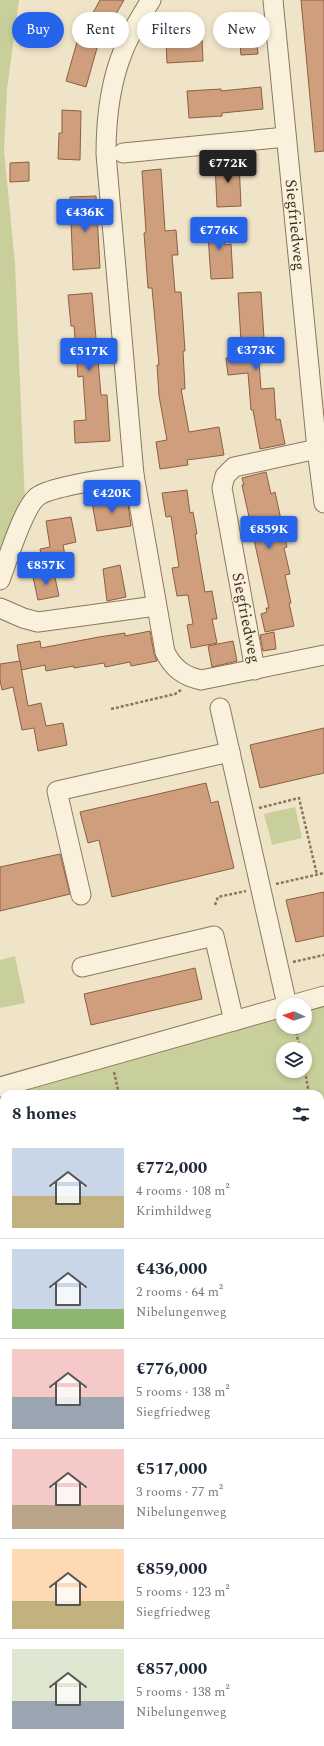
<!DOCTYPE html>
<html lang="en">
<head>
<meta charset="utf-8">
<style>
  :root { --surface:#fff; --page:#f2f2f3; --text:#1f2937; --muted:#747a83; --line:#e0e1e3; --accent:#2563eb }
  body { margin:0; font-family:Spectral,serif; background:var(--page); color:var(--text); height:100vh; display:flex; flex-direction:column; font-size:15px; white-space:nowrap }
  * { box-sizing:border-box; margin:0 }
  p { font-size:13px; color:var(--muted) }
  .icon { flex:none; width:22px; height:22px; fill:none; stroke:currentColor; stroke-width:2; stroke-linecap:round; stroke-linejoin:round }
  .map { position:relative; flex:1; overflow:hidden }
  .sheet { position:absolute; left:0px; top:1090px; width:324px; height:656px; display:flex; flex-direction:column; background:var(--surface); border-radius:12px 12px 0 0; box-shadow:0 2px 6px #0003 }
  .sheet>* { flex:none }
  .hud { position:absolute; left:12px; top:12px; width:300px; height:36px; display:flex; gap:8px }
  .needle { width:26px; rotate:273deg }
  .fabs { position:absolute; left:276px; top:998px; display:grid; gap:8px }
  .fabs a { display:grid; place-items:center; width:36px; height:36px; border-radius:50%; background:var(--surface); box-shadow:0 2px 6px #0003; font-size:20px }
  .price { position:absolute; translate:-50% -34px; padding:0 9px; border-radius:4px; background:var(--accent); color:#fff; font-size:13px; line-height:26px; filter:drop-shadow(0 1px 2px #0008) }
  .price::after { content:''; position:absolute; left:50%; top:24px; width:12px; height:9px; margin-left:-6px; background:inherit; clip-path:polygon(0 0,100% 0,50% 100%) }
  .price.on { background:#222; color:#fff }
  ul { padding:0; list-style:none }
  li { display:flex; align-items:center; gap:12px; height:100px; padding:0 12px }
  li+li { border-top:1px solid var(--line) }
  li span { display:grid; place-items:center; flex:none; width:112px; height:80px; border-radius:0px; color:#555 }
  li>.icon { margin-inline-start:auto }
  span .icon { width:48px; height:48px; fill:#fffc; stroke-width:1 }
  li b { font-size:17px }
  h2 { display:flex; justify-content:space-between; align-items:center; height:48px; padding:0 12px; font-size:17px }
  .pill { padding:0 14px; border-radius:18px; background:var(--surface); box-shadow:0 2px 6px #0003; font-size:14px; line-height:36px }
  .pill.on { background:var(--accent); color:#fff }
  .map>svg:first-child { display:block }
  .green { fill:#c9cf9b; fill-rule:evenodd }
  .building { fill:#cf9f7d; stroke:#8d5f41 }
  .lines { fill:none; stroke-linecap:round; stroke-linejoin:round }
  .minor-casing { stroke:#8d765c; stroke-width:21 }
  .path { stroke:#8d765c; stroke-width:2.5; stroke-dasharray:3 2; stroke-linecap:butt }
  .minor { stroke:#faf1dc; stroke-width:19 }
  .labels { text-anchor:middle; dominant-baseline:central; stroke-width:3; stroke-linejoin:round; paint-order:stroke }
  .street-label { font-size:16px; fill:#3d2e20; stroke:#f7eed8 }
</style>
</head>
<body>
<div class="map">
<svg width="324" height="1746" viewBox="0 0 324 1746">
  <rect width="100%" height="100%" fill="#f0e4c8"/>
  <g class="green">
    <polygon points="0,0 19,0 7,89 4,151 15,263 25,503 0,567"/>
    <polygon points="295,807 302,838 272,845 264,814"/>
    <polygon points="15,956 25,1003 0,1008 0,960"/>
    <path d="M324,1004V1486L320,1487V1094H4V1547L0,1548V1092L283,1016V1027H305V1010ZM283,1049H305V1071H283Z"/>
    <polygon points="4,1563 4,1742 214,1742 215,1746 0,1746 0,1564"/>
  </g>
  <g class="building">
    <polygon points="100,0 124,0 107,30 89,20"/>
    <polygon points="301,0 324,0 324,151 315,152"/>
    <polygon points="255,24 258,54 241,55 238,25"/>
    <polygon points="202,40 203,61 167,63 166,42"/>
    <polygon points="77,42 97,48 86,87 66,81"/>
    <polygon points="261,87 263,109 222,113 222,116 189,118 187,91 221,89 221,91"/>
    <polygon points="62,110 81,111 80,160 58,159 59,133 62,133"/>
    <polygon points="29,162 29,181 10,182 10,163"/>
    <polygon points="239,162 241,206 217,207 215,163"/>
    <polygon points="161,169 165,231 176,230 178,255 172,255 175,292 181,292 185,351 183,351 185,389 181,389 189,432 219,427 224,455 187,460 188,465 160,469 156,442 167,440 159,396 157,365 159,365 152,288 148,288 144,233 146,232 142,171"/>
    <polygon points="96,196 100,268 73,270 70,197"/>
    <polygon points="223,219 225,245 231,244 233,278 211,279 207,220"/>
    <polygon points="261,292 264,338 257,338 261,389 274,388 276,420 280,419 285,444 260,449 253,410 251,410 248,373 228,375 226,358 242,357 238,293"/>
    <polygon points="92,293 101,395 107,395 110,441 75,443 74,421 86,420 83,376 78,377 74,326 71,326 68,295"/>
    <polygon points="266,472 271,494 275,492 287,547 284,548 290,574 285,575 291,603 289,603 294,626 265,632 261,614 267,612 266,608 269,608 242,485 244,485 242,478"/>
    <polygon points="187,490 190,513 193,512 197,534 195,534 205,592 212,591 217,619 212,619 217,643 191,648 187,625 193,624 188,595 177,596 172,568 179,567 171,516 166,517 162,493"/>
    <polygon points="127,497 131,526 97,531 92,502"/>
    <polygon points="71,517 76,542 63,545 68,571 45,574 40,549 50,547 46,521"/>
    <polygon points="120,565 126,597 107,601 103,569"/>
    <polygon points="54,573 59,596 38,600 33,577"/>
    <polygon points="150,631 154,654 157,661 131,666 130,662 105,667 104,663 74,668 74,666 46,671 45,665 21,670 17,645 40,641 41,648 99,637 125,633 125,636"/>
    <polygon points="274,632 276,649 263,651 260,635"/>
    <polygon points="233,641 237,661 212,667 208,646"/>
    <polygon points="20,661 28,706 41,703 46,726 63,723 67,745 38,751 34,728 22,730 13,687 2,690 0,680 0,664"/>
    <polygon points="324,728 324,773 260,788 250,745"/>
    <polygon points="206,783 211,803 218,801 234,868 112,897 99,840 88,843 80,812"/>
    <polygon points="60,854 70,894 0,911 0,867"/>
    <polygon points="324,892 324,936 296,942 286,900"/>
    <polygon points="195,968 202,999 91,1025 84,994"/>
  </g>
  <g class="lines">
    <defs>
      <g id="minor">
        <path d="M151,0C141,16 131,32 124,49C110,82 106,118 106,154L134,475L165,652C173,668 183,676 201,680L324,655"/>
        <path id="s1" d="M273,0L317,449L324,503"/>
        <polyline points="123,153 286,137"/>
        <path d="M0,580C7,562 23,508 37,497C50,486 114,478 134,475"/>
        <polyline points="0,608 23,618 38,622 156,606"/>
        <polyline points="255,670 222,488 225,476 234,467 317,449"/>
        <polyline points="220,708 287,1005"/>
        <polyline points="81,895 57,791 230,752"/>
        <polyline points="82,967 214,936 234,1021"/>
        <polyline points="292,1005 324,996"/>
        <polyline points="0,1087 283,1007"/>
        <polyline points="320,1493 324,1493"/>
        <polyline points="0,1555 4,1554"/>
      </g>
    </defs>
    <use href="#minor" class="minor-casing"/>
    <g class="path">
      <polyline points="111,709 175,694 181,690"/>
      <polyline points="259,808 299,798 317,875"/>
      <polyline points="276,884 324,873"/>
      <polyline points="215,905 218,897 246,891"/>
      <polyline points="293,962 324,955"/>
      <polyline points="295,1027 300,1049"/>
      <polyline points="305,1071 309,1094"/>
      <polyline points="114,1072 119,1094"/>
    </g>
    <use href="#minor" class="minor"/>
  </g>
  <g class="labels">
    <g class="street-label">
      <text stroke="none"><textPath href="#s1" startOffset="226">Siegfriedweg</textPath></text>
      <text transform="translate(246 618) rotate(79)">Siegfriedweg</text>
    </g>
  </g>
</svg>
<div class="fabs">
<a><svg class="needle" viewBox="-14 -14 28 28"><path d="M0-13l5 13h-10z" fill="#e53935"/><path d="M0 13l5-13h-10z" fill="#747a83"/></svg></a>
<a><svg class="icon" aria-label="layers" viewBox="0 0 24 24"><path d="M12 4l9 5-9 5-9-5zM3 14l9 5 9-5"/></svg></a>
</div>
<b class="price on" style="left:228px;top:184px">€772K</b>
<b class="price" style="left:85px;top:233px">€436K</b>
<b class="price" style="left:219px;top:251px">€776K</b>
<b class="price" style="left:256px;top:371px">€373K</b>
<b class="price" style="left:89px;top:372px">€517K</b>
<b class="price" style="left:112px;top:514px">€420K</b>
<b class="price" style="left:269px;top:550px">€859K</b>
<b class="price" style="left:46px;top:586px">€857K</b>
<div class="hud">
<a class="pill on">Buy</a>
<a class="pill">Rent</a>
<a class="pill">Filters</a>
<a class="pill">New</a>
</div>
<section class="sheet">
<h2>8 homes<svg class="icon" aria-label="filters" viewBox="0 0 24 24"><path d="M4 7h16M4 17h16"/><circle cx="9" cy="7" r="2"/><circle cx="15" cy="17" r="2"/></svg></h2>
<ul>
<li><span style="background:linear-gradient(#c9d6e8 60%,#c2b280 0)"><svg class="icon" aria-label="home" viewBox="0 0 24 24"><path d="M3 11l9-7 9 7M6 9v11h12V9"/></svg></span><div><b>€772,000</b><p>4 rooms · 108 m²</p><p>Krimhildweg</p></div></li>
<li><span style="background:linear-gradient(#c9d6e8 75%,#8fb573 0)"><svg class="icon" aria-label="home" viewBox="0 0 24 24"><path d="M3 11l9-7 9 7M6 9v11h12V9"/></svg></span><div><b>€436,000</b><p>2 rooms · 64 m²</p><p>Nibelungenweg</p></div></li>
<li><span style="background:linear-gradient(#f6c9c9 60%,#9aa5b1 0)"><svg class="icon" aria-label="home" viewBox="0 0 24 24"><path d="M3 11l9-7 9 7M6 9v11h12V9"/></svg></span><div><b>€776,000</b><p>5 rooms · 138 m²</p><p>Siegfriedweg</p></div></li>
<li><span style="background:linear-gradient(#f6c9c9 70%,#b9a48a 0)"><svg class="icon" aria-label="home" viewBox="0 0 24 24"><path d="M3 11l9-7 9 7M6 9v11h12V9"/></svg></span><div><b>€517,000</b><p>3 rooms · 77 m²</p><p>Nibelungenweg</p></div></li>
<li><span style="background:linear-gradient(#ffd9b3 65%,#c2b280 0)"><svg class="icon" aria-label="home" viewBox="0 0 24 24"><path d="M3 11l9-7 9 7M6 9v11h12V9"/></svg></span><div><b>€859,000</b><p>5 rooms · 123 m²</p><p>Siegfriedweg</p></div></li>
<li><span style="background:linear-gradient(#dfe7d0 65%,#9aa5b1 0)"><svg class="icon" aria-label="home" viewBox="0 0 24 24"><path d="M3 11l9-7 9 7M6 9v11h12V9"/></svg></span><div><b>€857,000</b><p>5 rooms · 138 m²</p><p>Nibelungenweg</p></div></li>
</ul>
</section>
</div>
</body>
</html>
